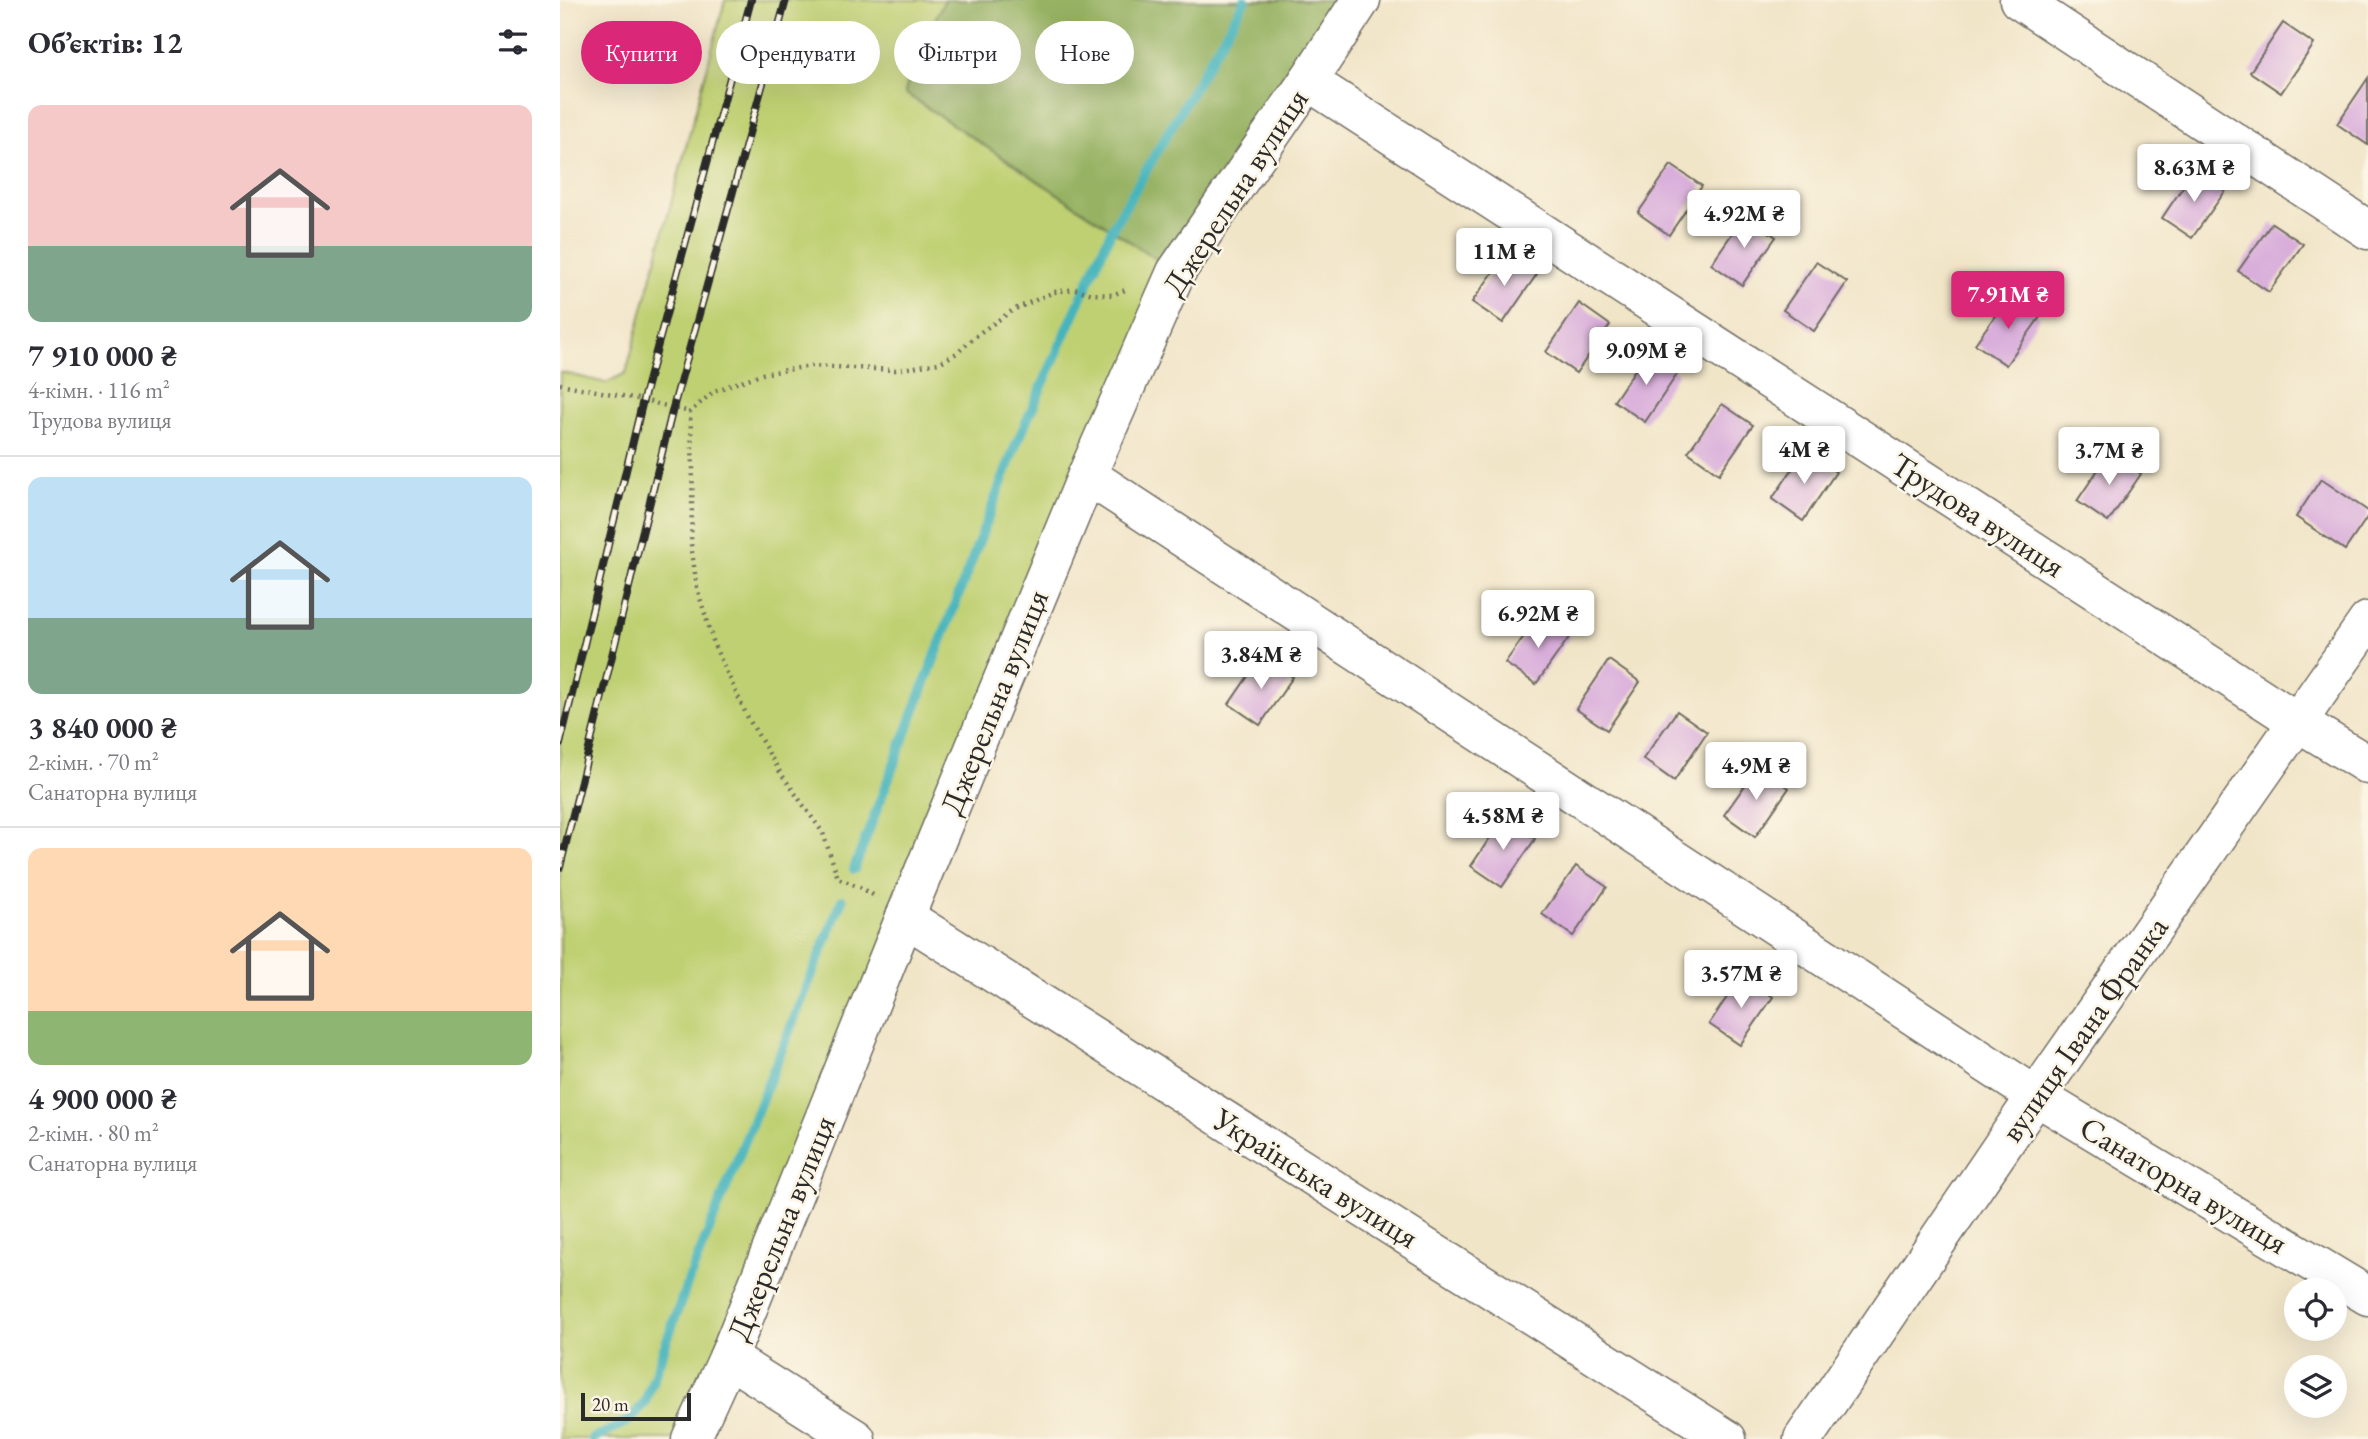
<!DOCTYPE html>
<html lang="uk">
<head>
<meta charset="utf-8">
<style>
  :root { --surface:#fff; --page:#f7f7f7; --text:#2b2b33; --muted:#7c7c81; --line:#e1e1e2; --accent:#db2777 }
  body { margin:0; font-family:"EB Garamond",serif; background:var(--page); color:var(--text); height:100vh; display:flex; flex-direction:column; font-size:26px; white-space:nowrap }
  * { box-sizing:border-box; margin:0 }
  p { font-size:23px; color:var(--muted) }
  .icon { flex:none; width:38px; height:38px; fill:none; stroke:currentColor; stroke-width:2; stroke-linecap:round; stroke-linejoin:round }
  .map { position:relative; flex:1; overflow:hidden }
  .details { display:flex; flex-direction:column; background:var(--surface); width:560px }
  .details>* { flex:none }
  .hud { position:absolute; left:21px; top:21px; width:665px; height:63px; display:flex; gap:14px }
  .controls { position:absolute; left:1724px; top:1278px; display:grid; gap:14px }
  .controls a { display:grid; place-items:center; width:63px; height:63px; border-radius:50%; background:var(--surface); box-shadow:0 7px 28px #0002; font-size:35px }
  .scale { position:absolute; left:21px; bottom:18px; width:110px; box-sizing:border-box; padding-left:7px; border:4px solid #2b2b2b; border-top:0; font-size:19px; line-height:24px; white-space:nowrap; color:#2b2b2b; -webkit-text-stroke:5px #fcf5e5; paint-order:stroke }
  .price { position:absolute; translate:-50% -60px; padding:0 16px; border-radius:7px; background:#fff; color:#222; font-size:23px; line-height:46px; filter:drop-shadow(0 2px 4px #0008) }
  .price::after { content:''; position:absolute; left:50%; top:42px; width:21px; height:16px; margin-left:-10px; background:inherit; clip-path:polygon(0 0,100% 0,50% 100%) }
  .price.on { background:var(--accent); color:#fff }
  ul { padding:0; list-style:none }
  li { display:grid; align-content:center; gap:14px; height:371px; padding:0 28px }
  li+li { border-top:2px solid var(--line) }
  li span { display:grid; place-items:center; height:217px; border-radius:14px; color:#555 }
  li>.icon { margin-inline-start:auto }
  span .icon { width:126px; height:126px; fill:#fffc; stroke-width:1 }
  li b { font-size:30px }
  h2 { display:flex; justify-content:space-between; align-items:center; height:84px; padding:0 28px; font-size:30px }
  .chip { padding:0 24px; border-radius:32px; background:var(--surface); box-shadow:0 7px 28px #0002; font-size:24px; line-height:63px }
  .chip.on { background:var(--accent); color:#fff }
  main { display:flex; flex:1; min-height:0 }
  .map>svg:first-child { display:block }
  .green { fill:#bfd072; stroke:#757e4e; stroke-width:2 }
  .forest { fill:#97b264; stroke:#616e48; stroke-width:2 }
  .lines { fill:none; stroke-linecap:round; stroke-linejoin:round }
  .stream { stroke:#45b4bc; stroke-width:10 }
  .building { fill:#d9aedb }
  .minor-casing { stroke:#706c62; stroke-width:41 }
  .tertiary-casing { stroke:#706c62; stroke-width:41 }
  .path { stroke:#706c62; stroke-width:4.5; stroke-dasharray:2 5; stroke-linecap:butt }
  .minor { stroke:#fff; stroke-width:38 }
  .tertiary { stroke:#fff; stroke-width:38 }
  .rail-casing { stroke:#2b2b2b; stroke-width:8 }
  .rail { stroke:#fcf5e5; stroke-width:5; stroke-dasharray:16; stroke-linecap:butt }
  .labels { text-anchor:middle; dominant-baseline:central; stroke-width:5; stroke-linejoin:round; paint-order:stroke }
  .street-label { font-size:32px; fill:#2b2b2b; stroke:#fcf5e5 }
</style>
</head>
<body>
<main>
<section class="details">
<h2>Об’єктів: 12<svg class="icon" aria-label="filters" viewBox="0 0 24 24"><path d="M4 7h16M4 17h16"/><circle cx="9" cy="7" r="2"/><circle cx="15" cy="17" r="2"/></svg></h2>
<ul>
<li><span style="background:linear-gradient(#f6c9c9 65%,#7fa58c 0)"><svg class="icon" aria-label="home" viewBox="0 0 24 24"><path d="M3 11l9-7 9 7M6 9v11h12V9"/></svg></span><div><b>7 910 000 ₴</b><p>4-кімн. · 116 m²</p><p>Трудова вулиця</p></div></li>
<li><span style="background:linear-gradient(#bfe0f5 65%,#7fa58c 0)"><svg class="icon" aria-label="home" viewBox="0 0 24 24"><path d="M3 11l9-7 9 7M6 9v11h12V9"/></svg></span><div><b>3 840 000 ₴</b><p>2-кімн. · 70 m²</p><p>Санаторна вулиця</p></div></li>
<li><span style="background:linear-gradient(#ffd9b3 75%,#8fb573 0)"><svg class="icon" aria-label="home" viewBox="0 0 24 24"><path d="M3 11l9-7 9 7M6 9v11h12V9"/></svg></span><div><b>4 900 000 ₴</b><p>2-кімн. · 80 m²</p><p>Санаторна вулиця</p></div></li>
</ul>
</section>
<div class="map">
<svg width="1808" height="1439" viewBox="0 0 1808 1439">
  <rect width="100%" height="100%" fill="#fcf5e5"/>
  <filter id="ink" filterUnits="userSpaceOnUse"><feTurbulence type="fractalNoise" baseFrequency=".0143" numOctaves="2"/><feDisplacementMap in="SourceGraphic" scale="14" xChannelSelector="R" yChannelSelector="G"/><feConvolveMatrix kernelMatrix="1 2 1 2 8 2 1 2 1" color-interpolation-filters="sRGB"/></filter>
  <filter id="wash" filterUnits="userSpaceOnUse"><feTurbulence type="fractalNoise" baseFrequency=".00686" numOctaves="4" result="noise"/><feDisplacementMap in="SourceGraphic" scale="28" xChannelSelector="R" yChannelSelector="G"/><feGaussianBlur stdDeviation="1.57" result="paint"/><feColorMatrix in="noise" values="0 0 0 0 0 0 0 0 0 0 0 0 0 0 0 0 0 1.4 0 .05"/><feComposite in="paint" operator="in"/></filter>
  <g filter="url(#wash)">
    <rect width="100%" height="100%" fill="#f1e5c8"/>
    <polygon class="green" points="165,0 385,0 352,64 345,93 616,272 131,1439 0,1439 0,372 46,383 66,373"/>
    <polygon class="forest" points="385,0 799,0 616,272 345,93 352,64"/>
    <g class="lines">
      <g class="stream">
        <polyline points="294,869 455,447 552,229 685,0"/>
        <polyline points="33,1439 70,1420 85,1402 126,1287 282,900"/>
      </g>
    </g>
    <g id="blocks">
      <g class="building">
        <polygon points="1723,23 1754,44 1721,93 1690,72"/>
        <polygon points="1808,78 1808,145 1777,124"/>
        <polygon points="1111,165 1142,186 1109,235 1078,213"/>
        <polygon points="1635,169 1666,190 1632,238 1602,218"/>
        <polygon points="1185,215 1216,237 1182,285 1151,264"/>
        <polygon points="1712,223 1743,244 1709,292 1678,271"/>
        <polygon points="946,254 977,274 943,323 912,302"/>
        <polygon points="1256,262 1287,282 1254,331 1223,310"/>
        <polygon points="1449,296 1480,317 1446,365 1415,344"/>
        <polygon points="1019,303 1050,325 1016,373 986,352"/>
        <polygon points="1087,352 1118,373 1085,422 1054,401"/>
        <polygon points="1162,404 1193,425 1159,474 1128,452"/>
        <polygon points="1245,451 1276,472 1243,521 1212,499"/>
        <polygon points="1550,452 1581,474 1548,522 1517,501"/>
        <polygon points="1761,479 1808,511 1808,516 1785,550 1736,517"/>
        <polygon points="979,615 1010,636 976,684 945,663"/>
        <polygon points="702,656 733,677 700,725 669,704"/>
        <polygon points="1049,660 1080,682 1047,730 1016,709"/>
        <polygon points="1117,711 1147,732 1114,781 1083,759"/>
        <polygon points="1198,767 1229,788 1195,837 1164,815"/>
        <polygon points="944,817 975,839 942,887 911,866"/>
        <polygon points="1016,866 1047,887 1013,936 982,914"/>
        <polygon points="1182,975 1213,997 1180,1045 1149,1024"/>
      </g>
    </g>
  </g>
  <g filter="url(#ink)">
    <use href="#blocks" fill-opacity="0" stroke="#706c62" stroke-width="2"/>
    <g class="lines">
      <defs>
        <g id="minor">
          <polyline points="1459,0 1808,230"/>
          <polyline points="748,81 1738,722 1808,765"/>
          <polyline points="527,475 1476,1096 1808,1296"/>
          <polyline points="345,917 1167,1439"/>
          <polyline points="168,1358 296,1439"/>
          <polyline points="131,1439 168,1358 345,917 527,475 616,272 748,81 801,0"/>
        </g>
        <polyline id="tertiary" points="1243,1439 1476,1096 1808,621"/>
      </defs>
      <use href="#minor" class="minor-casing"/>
      <use href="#tertiary" class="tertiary-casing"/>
      <g class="path">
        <polyline points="0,384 83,400 130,412"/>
        <polyline points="313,895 302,888 278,878 263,833 220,772 188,718 155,647 137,588 131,544 133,467 130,412 154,391 202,374 251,366 336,370 379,363 397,353 421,332 453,310 494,292 515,289 533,294 552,295 568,289"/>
      </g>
      <use href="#minor" class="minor"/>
      <use href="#tertiary" class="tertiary"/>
      <defs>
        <g id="rail">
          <polyline points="0,744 83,400 191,0"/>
          <polyline points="0,867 113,408 226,0"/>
        </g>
      </defs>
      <use href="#rail" class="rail-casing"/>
      <use href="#rail" class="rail"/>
    </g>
  </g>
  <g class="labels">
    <g class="street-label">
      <text transform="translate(675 192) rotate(-57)">Джерельна вулиця</text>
      <text transform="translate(1418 515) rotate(33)">Трудова вулиця</text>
      <text transform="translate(434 702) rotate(-68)">Джерельна вулиця</text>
      <text transform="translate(1524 1029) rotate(-55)">вулиця Івана Франка</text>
      <text transform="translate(756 1178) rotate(32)">Українська вулиця</text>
      <text transform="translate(1624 1185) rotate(31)">Санаторна вулиця</text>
      <text transform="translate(221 1228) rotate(-68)">Джерельна вулиця</text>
    </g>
  </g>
</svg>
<div class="controls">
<a><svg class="icon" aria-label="locate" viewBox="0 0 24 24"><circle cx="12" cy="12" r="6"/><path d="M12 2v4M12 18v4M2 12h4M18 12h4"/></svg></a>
<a><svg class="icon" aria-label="layers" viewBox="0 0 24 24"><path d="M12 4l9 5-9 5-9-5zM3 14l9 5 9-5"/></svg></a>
</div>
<div class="scale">20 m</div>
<b class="price" style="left:1634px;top:204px">8.63M ₴</b>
<b class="price" style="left:1184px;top:250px">4.92M ₴</b>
<b class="price" style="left:944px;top:288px">11M ₴</b>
<b class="price on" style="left:1448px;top:331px">7.91M ₴</b>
<b class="price" style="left:1086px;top:387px">9.09M ₴</b>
<b class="price" style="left:1244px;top:486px">4M ₴</b>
<b class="price" style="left:1549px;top:487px">3.7M ₴</b>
<b class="price" style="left:978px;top:650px">6.92M ₴</b>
<b class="price" style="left:701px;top:691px">3.84M ₴</b>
<b class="price" style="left:1196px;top:802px">4.9M ₴</b>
<b class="price" style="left:943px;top:852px">4.58M ₴</b>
<b class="price" style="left:1181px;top:1010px">3.57M ₴</b>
<div class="hud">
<a class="chip on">Купити</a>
<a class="chip">Орендувати</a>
<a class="chip">Фільтри</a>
<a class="chip">Нове</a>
</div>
</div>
</main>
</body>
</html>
